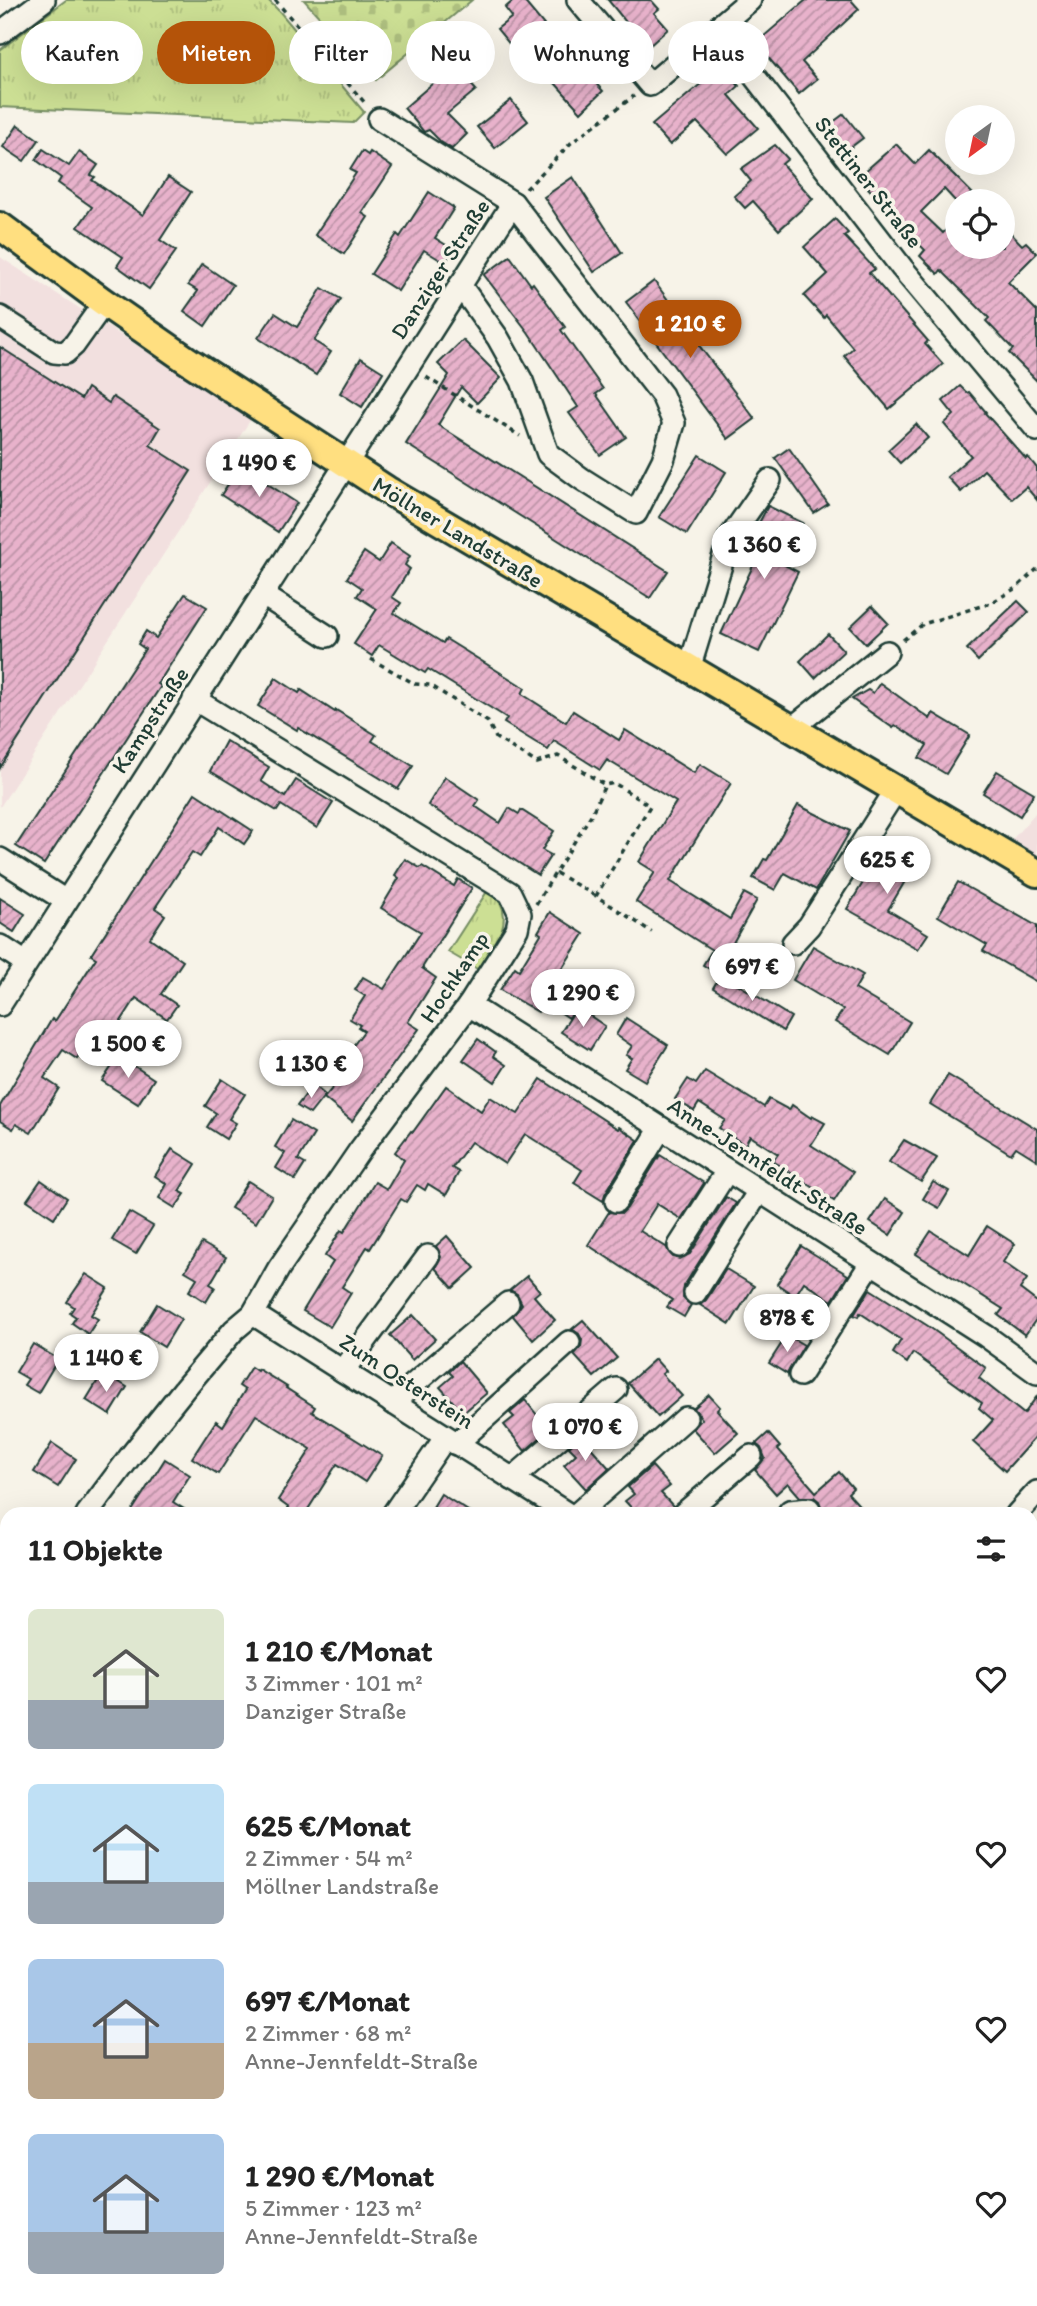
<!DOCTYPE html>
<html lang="de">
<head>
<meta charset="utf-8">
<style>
  :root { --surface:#fff; --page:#f6f6f6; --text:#222; --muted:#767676; --accent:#b45309 }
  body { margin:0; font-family:Itim,sans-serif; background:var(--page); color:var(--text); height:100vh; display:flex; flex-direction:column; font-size:26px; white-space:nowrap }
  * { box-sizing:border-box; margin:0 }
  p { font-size:23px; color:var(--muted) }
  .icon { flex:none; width:38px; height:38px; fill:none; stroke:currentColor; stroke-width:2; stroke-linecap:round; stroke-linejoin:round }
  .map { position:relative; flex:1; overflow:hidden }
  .panel { position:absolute; left:0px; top:1507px; width:1038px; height:800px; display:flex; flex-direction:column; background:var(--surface); border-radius:21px 21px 0 0; box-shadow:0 7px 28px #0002 }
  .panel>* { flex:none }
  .guide { position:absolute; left:21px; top:21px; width:996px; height:63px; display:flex; gap:14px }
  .needle { width:46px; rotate:213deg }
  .controls { position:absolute; left:945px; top:105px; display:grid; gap:14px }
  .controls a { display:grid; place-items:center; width:70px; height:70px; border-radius:50%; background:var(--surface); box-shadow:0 7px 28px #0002; font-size:35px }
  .price { position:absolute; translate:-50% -60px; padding:0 16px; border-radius:24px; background:#fff; color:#222; font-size:23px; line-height:46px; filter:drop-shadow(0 2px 4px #0008) }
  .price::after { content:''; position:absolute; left:50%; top:42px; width:21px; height:16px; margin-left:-10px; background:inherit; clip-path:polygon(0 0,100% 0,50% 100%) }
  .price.selected { background:var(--accent); color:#fff }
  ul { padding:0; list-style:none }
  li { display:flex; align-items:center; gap:21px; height:175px; padding:0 28px }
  li span { display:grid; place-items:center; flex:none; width:196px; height:140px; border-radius:10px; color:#555 }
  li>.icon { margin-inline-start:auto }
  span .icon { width:84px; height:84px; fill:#fffc; stroke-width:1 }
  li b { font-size:30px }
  h2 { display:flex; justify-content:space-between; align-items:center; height:84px; padding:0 28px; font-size:30px }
  .pill { padding:0 24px; border-radius:32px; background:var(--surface); box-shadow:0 7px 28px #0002; font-size:24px; line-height:63px }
  .pill.selected { background:var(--accent); color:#fff }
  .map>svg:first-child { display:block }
  .built { fill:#f2e0df }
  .grass { fill:url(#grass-tufts); stroke:#768e64; stroke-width:2 }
  .cemetery { fill:url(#cemetery-stones); stroke:#768e64; stroke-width:2 }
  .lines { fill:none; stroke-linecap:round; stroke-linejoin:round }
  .stream { stroke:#5b8d9d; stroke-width:6 }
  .building { fill:url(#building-hatch); stroke:#1f3d34; stroke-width:2 }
  .minor-casing { stroke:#1f3d34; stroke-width:26 }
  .major-casing { stroke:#1f3d34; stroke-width:32 }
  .path { stroke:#1f3d34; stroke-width:3.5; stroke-dasharray:5 5; stroke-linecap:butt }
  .minor { stroke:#f7f3e8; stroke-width:21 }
  .major { stroke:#ffdf80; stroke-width:26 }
  .labels { text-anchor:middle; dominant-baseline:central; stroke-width:7; stroke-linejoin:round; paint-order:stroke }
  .street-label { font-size:23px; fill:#1f3d34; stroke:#f7f3e8 }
</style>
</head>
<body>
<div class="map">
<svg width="1037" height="2306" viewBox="0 0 1037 2306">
  <defs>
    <pattern id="grass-tufts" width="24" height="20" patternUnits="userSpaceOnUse" patternTransform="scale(1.75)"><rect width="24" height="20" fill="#ccdf94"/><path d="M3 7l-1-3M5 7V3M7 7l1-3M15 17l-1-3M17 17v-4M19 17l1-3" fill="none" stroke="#afc080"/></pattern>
    <pattern id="cemetery-stones" width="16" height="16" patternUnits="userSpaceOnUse" patternTransform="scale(1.75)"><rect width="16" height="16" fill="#ccdf94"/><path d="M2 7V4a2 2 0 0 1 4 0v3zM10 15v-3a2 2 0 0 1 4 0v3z" fill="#afc080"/></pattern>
    <pattern id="building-hatch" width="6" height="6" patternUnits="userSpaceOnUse" patternTransform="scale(1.75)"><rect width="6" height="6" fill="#e8b2cb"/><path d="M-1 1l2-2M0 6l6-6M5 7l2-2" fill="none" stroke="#bb92a6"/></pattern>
  </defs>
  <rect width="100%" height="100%" fill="#f7f3e8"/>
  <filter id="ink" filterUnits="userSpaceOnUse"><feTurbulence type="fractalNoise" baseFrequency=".0143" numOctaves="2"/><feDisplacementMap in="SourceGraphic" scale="14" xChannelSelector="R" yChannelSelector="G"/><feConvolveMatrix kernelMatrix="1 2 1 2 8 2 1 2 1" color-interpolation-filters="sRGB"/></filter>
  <g filter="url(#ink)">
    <g class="built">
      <polygon points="0,257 251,419 0,807"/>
      <polygon points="1037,811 1037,860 1009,843"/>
      <polygon points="616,2300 1018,2300 1027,2306 611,2306"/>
    </g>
    <g class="grass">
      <polygon points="66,0 268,0 280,12 364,112 353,123 0,107 0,50"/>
      <path d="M488,890C492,893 498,898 500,902C513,926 490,951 479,970L448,952Z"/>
      <polygon points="1037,1685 1037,1996 1031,2005 1031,1689"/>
      <polygon points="546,2300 616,2300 611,2306 536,2306"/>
    </g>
    <polygon class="cemetery" points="304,0 472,0 376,80"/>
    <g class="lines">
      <g class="stream">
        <polyline points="1031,1713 1037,1705"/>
        <polyline points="563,2306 575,2300"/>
      </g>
    </g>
    <g class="building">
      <polygon points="514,0 523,0 544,25 536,31 560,60 568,53 603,91 581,112 538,64 531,70 497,29 512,17 505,8"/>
      <polygon points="608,0 651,0 659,9 654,13 668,29 647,48"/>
      <polygon points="806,0 851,0 859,9 802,62 817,79 799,94 756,43"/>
      <polygon points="454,65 476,90 447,114 467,134 452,149 441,142 429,130 424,132 404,108"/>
      <polygon points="722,66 739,86 729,95 758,128 727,154 697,122 670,145 652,125"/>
      <polygon points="511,100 528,121 495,148 477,127"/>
      <polygon points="844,114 863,138 842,154 824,129"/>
      <polygon points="18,125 39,140 24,161 3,147"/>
      <polygon points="896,144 915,164 929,150 972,193 963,201 957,203 944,189 921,212 943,233 957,219 957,247 1003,247 1003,225 1022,245 1026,242 1037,253 1008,282 1037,311 1037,381 1009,353 1013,349 986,321 989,318 941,270 938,274 920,256 925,250 891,216 893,214 868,188 874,183 864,172"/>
      <polygon points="775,145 788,159 782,164 813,199 779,230 753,201 745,208 734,196 751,181 741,169"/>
      <polygon points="43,149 69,166 79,152 98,165 91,175 95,177 92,180 143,215 168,177 191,192 160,240 176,251 149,289 117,266 123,257 78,227 92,207 58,183 61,178 36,160"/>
      <polygon points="362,151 368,155 370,152 392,167 362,213 368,217 344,254 315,235 356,173 350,170"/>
      <polygon points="573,177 622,253 594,272 544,197"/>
      <polygon points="429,192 454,208 435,238 454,250 445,263 424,250 398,291 371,274 397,234 400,237"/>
      <polygon points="835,219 848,233 844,236 875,269 869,273 928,341 925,344 943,364 889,409 844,356 853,348 826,315 824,318 804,296 828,274 804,247"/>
      <polygon points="510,256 531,285 533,283 565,327 561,330 603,389 596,394 626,437 600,455 569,413 578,407 528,332 484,275"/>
      <polygon points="202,264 233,285 205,326 184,311 198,291 188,285"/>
      <polygon points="654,281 697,339 695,340 755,419 728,439 626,302"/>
      <polygon points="322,288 341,299 314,341 331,352 316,375 258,338 275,313 297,327"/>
      <polygon points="463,340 501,378 477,403 461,387 438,425 668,571 650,598 406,444 449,375 438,364"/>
      <polygon points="0,347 81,399 87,388 109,403 113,397 160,428 150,445 191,471 0,768"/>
      <polygon points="361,358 383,372 362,407 340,393"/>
      <polygon points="960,386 967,393 969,392 986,412 985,413 1026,459 1028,457 1037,468 1037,500 1026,487 1012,499 984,470 961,492 947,477 971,456 944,424 954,415 943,401"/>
      <polygon points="916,424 928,438 900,463 888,450"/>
      <polygon points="789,448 828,504 814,513 775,458"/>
      <polygon points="699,455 726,472 687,534 659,517"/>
      <polygon points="240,466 297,503 278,532 221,495"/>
      <polygon points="768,506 803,523 783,564 798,572 759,652 721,634 759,553 746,547"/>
      <polygon points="391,543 410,556 405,565 410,569 392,597 401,603 394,613 443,643 446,639 525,688 522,694 566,722 573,711 619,740 625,730 694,773 700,764 731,783 670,881 730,919 744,893 757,900 716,973 703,965 712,950 636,902 655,872 639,862 676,802 607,760 600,770 554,741 548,750 504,723 507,718 428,669 425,673 379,645 372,656 354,644 377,609 357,596 362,588 347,578 364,552 379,562"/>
      <polygon points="185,594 207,607 158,684 161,686 44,864 16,846 145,649 138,644 146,631 156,638"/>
      <polygon points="1018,601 1029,612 978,661 967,649"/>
      <polygon points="872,606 888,623 866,644 850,627"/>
      <polygon points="828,634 844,651 815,678 800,661"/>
      <polygon points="276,678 299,693 301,690 335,712 336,710 376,735 372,741 413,766 398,789 298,728 297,730 258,706"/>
      <polygon points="880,683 930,719 933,713 970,735 946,774 919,758 927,745 895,725 893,728 852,699 868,690 873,693"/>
      <polygon points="226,741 269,767 261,781 285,797 296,780 333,803 317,828 281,805 277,811 210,771"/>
      <polygon points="997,771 1034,793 1020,816 983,793"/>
      <polygon points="445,777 479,800 475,806 500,823 509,808 519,814 521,810 554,831 542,850 551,855 538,875 428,805"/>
      <polygon points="195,793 253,831 244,844 219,827 200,857 192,852 155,908 165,915 150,938 183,961 161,994 177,1005 167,1019 136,998 105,1046 91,1036 77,1059 63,1050 44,1078 59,1088 31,1133 16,1124 13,1129 0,1121 0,1106 52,1019 55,1021 96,958 91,955"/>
      <polygon points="798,805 850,831 816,890 785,873 775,890 753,878 764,859 767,860"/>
      <polygon points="887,843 917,861 888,910 928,934 918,949 847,909"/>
      <polygon points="405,859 420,868 422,866 454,886 458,879 472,888 422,968 436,978 408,1022 419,1029 352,1121 324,1098 349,1068 341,1062 364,1031 358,1027 360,1025 350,1019 365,996 355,990 363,977 384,989 421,932 381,908 399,878 395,875"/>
      <polygon points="958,882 1037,926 1037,982 983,951 987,945 938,916"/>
      <polygon points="0,898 25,914 14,932 0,923"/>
      <polygon points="550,912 584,934 556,978 576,990 573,994 581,999 569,1018 545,1002 538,1012 500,990 515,967 519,970 541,934 538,932"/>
      <polygon points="813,946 863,975 855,989 910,1022 890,1055 835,1022 843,1010 793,980"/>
      <polygon points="721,974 791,1017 783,1031 713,988"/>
      <polygon points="577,1007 605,1026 590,1050 561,1032"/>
      <polygon points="626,1018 668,1045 645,1081 625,1069 632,1058 626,1055 632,1046 616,1035"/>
      <polygon points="478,1039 496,1052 493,1056 506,1065 495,1082 463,1060"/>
      <polygon points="119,1056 154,1079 138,1104 102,1081"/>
      <polygon points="705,1071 764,1107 769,1099 789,1110 792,1105 811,1118 812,1116 825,1123 811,1145 853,1172 834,1201 773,1161 778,1154 750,1136 745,1145 719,1128 725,1120 699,1103 694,1111 675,1099 688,1079 696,1084"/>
      <polygon points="948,1075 1037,1129 1037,1160 1016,1147 1011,1154 930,1104"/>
      <polygon points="222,1079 245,1094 229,1119 236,1123 226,1139 207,1127 216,1113 205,1106"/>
      <polygon points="541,1079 618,1129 619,1127 638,1140 605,1194 603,1201 574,1183 582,1170 525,1134 505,1164 471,1142 452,1168 459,1172 446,1195 428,1184 425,1190 417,1185 406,1202 401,1199 370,1249 367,1247 342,1287 351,1293 330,1327 303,1311 333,1262 325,1256 341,1230 344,1232 375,1182 387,1189 404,1160 395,1152 411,1131 413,1132 446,1086 481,1111 490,1097 518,1114"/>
      <polygon points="313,1085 325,1095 310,1114 297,1106"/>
      <polygon points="291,1120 314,1134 298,1160 305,1164 295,1180 276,1168 285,1153 275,1147"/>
      <polygon points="904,1140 937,1158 921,1182 889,1162"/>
      <polygon points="172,1149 196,1164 179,1191 185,1194 175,1208 159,1198 167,1184 155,1176"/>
      <polygon points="660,1155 704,1183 681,1219 657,1204 640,1231 666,1247 673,1257 679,1259 690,1254 726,1197 736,1203 684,1286 683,1298 691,1305 684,1317 667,1307 672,1300 588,1245 609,1212 622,1213 627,1208"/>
      <polygon points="41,1180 67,1198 54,1218 27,1200"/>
      <polygon points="248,1181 272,1196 256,1223 231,1208"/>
      <polygon points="933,1182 949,1191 939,1208 923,1199"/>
      <polygon points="885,1199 905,1212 890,1235 870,1222"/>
      <polygon points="129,1212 153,1226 136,1254 112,1240"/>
      <polygon points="987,1226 1015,1244 1003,1262 1027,1279 1020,1289 1037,1302 1037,1318 1025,1335 998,1315 1003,1309 916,1254 931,1231 969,1255"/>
      <polygon points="447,1236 475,1268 453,1288 435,1268 441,1257 436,1246"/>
      <polygon points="202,1243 226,1257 210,1284 215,1287 206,1302 189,1291 197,1278 185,1271"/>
      <polygon points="801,1246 848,1275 832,1301 804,1282 795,1296 777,1284"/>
      <polygon points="726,1269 754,1286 730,1324 700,1305 706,1300"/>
      <polygon points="86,1274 108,1288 91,1315 98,1319 88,1334 72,1323 76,1317 70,1313 74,1307 67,1302"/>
      <polygon points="527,1276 540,1291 534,1296 555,1320 533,1340 513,1316 522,1304 517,1294 510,1290"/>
      <polygon points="870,1289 928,1326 986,1368 979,1378 1024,1414 1037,1396 1037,1435 1005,1471 973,1442 993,1420 979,1408 982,1403 913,1353 907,1363 893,1353 901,1340 860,1313 858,1317 854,1315"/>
      <polygon points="157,1304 181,1319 164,1347 140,1332"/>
      <polygon points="413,1315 435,1339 412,1360 390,1335"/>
      <polygon points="583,1320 617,1358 594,1377 574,1355 581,1347 582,1340 579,1334 572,1329"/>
      <polygon points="787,1335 804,1345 787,1374 769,1363"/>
      <polygon points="33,1344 58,1359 38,1393 24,1385 28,1379 16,1372"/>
      <polygon points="655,1359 666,1371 662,1374 682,1396 658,1417 628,1383"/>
      <polygon points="460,1361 487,1393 463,1413 440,1387 453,1376 449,1372"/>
      <polygon points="251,1367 257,1371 258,1369 287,1387 286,1388 315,1407 312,1412 382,1456 365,1482 337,1464 305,1514 285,1514 289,1508 278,1500 311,1449 256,1415 218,1474 192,1458 216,1421 223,1426 245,1390 239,1386"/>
      <polygon points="103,1372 127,1387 110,1415 86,1400"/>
      <polygon points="709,1395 720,1407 717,1410 738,1433 715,1453 693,1429 702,1419 694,1408"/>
      <polygon points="525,1400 549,1430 525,1451 504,1425 514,1417 510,1413"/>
      <polygon points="768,1433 780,1447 778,1449 816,1492 839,1472 853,1488 848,1493 867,1514 824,1514 819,1501 814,1497 800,1497 788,1483 776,1494 755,1470 765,1458 761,1448 756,1444"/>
      <polygon points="581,1436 609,1468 586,1489 564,1465 576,1454 569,1447"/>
      <polygon points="52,1443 76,1459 58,1487 34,1472"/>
      <polygon points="165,1459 190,1475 173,1502 192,1514 130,1514"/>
      <polygon points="652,1466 670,1486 661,1493 673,1506 670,1514 637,1514 625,1501 634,1494 628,1487"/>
      <polygon points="441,1494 473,1514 443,1514 433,1507"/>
    </g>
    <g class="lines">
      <defs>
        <g id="minor">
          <polyline points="578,0 650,85 750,0"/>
          <polyline points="717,28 902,268 1037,430"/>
          <polyline points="0,33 44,0"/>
          <polyline points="379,119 513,203 662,395 674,423 663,460 636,513 582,479 548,454 522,381 498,338 460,285"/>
          <polyline points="0,317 54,352 65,353 74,345 104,303"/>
          <polyline points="263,595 327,636"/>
          <polyline points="689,669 729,539 770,480"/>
          <polyline points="791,729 887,652"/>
          <polyline points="0,859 66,901"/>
          <polyline points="793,943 809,926 896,790"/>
          <polyline points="0,946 26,963"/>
          <polyline points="0,1005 513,203"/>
          <polyline points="469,1005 986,1336 1037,1373"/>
          <polyline points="616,1201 661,1128"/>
          <polyline points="679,1246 727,1171"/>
          <polyline points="695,1293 759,1191"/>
          <polyline points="253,1314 568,1514"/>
          <polyline points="343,1371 428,1256"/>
          <polyline points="800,1375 871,1263"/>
          <polyline points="392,1403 508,1303"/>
          <polyline points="456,1444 569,1342"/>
          <polyline points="512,1479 616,1389"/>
          <polyline points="87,1514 132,1454 185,1388 234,1330 253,1314 279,1268 360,1150 469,1005 517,929 520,914 510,893 194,699"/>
          <polyline points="393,1514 445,1438"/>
          <polyline points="577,1514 686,1418"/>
          <polyline points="683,1514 751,1456"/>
          <polyline points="788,1514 790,1511 809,1509"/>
          <polyline points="1017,1514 1037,1492"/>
          <polyline points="0,1649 7,1638"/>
          <polyline points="0,1832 7,1836"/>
          <polyline points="0,2148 7,2153"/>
          <polyline points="0,2200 7,2192"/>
          <polyline points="1031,2280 1037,2269"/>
          <polyline points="309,2300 316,2306"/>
          <polyline points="34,2306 39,2300"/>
          <polyline points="187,2306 193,2300"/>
        </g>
        <polyline id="major" points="0,226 102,301 187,360 387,490 1037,873"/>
      </defs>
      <use href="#minor" class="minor-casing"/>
      <use href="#major" class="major-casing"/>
      <g class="path">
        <polyline points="275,0 366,104"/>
        <polyline points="526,189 571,143 634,96"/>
        <polyline points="426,377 520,436"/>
        <polyline points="903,640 923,624 991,603 1016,588 1037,569"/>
        <polyline points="371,659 415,684 430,685 488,722 496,738 537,763 558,756 605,785 614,783 650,806 596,896 652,932"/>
        <polyline points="556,873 596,896"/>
        <polyline points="536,904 591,815 605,785"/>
        <polyline points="1031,1739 1037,1733"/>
        <polyline points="1031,1835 1037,1833"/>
        <polyline points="597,2306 602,2300"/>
      </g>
      <use href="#minor" class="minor"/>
      <use href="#major" class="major"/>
    </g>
  </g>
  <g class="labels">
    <g class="street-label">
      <text transform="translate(869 182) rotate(52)">Stettiner Straße</text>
      <text transform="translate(440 269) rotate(-57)">Danziger Straße</text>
      <text transform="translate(458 532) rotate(31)">Möllner Landstraße</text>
      <text transform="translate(150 720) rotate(-57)">Kampstraße</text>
      <text transform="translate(454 977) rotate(-56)">Hochkamp</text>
      <text transform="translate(768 1166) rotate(33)">Anne-Jennfeldt-Straße</text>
      <text transform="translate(407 1381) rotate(33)">Zum Osterstein</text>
    </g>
  </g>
</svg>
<div class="controls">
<a><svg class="needle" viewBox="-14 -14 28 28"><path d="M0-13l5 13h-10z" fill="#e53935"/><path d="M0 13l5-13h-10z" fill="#767676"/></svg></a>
<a><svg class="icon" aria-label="locate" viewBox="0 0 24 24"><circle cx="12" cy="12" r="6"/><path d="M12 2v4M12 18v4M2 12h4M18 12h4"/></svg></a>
</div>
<b class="price selected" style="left:690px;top:360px">1 210 €</b>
<b class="price" style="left:259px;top:499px">1 490 €</b>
<b class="price" style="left:764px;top:581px">1 360 €</b>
<b class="price" style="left:887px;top:896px">625 €</b>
<b class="price" style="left:752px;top:1003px">697 €</b>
<b class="price" style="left:583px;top:1029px">1 290 €</b>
<b class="price" style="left:128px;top:1080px">1 500 €</b>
<b class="price" style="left:311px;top:1100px">1 130 €</b>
<b class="price" style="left:787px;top:1354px">878 €</b>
<b class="price" style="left:106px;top:1394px">1 140 €</b>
<b class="price" style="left:585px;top:1463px">1 070 €</b>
<div class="guide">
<a class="pill">Kaufen</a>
<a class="pill selected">Mieten</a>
<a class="pill">Filter</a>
<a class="pill">Neu</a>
<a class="pill">Wohnung</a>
<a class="pill">Haus</a>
</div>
<section class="panel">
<h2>11 Objekte<svg class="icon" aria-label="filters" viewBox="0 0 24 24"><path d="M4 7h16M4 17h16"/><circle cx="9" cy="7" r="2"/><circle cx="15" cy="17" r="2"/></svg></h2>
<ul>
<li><span style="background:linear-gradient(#dfe7d0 65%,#9aa5b1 0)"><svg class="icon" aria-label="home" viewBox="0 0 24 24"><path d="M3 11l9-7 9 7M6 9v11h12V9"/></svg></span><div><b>1 210 €/Monat</b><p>3 Zimmer · 101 m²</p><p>Danziger Straße</p></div><svg class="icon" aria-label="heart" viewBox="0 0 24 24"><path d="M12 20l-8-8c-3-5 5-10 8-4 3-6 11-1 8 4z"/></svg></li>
<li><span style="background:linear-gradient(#bfe0f5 70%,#9aa5b1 0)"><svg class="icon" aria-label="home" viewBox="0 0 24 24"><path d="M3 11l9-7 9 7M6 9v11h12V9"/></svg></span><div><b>625 €/Monat</b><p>2 Zimmer · 54 m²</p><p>Möllner Landstraße</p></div><svg class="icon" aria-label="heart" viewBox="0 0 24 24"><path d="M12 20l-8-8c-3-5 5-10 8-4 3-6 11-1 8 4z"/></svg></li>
<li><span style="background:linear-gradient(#a9c7e8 60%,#b9a48a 0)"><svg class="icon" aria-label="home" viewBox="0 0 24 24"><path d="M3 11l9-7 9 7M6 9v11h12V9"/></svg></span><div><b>697 €/Monat</b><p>2 Zimmer · 68 m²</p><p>Anne-Jennfeldt-Straße</p></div><svg class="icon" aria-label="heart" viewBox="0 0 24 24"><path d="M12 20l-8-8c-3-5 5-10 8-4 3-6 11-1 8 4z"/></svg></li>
<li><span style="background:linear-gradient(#a9c7e8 70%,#9aa5b1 0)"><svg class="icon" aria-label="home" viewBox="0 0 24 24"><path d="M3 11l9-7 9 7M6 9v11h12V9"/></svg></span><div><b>1 290 €/Monat</b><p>5 Zimmer · 123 m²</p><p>Anne-Jennfeldt-Straße</p></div><svg class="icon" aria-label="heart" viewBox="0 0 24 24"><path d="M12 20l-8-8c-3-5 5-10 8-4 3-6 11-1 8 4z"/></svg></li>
</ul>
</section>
</div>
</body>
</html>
